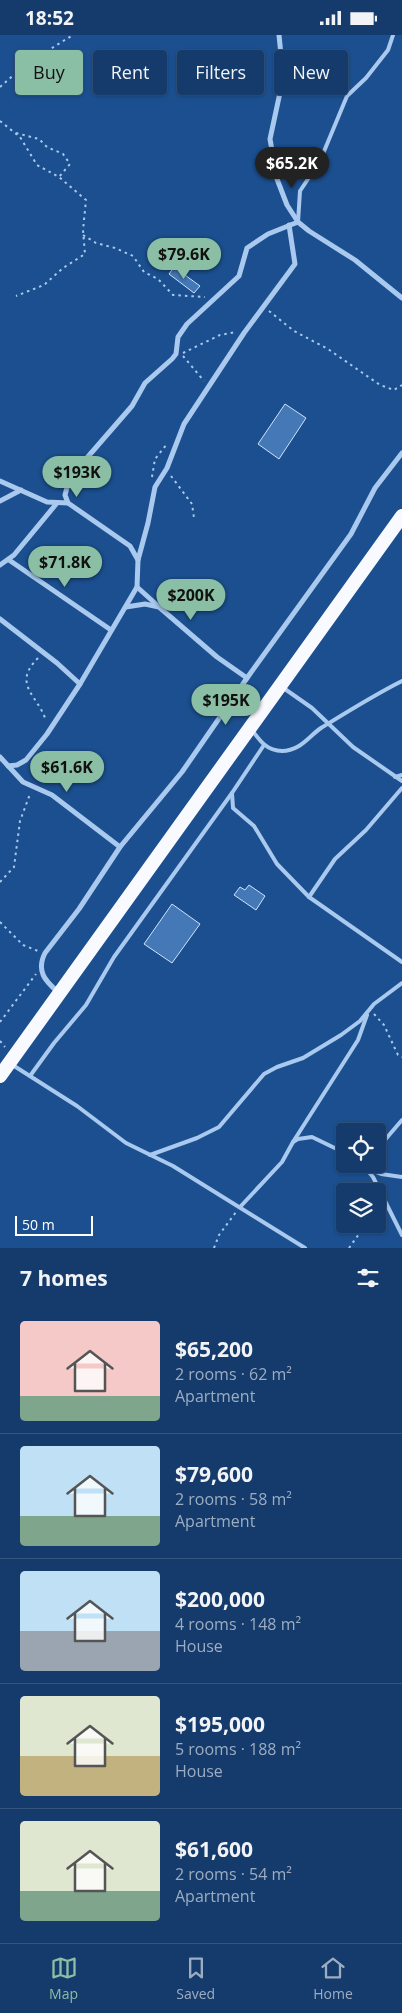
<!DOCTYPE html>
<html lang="en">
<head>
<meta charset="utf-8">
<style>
  :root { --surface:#143b6b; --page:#1d4271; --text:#f1f3f6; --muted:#9dadc1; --line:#33557e; --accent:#8abfa5 }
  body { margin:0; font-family:"Open Sans",sans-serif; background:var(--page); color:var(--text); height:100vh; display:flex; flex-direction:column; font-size:19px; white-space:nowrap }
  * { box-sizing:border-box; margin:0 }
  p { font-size:16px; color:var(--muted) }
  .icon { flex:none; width:28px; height:28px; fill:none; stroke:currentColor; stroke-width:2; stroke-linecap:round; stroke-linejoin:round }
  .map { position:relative; height:1213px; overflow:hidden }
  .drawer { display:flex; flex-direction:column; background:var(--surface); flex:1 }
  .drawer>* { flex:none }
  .top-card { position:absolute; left:15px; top:15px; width:372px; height:45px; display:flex; gap:10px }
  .fabs { position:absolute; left:336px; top:1088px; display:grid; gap:10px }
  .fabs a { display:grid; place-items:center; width:50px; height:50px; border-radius:5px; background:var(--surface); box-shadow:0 1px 4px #0004,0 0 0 1px var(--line); font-size:25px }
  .scale { position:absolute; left:15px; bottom:12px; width:78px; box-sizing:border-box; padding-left:5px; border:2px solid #fff; border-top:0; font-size:14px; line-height:18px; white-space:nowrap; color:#fff; -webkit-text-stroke:4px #1b4f8f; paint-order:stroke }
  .price { position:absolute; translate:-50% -42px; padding:0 11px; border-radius:18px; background:var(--accent); color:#111; font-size:16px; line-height:32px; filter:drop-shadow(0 1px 2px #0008) }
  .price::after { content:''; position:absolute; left:50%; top:30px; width:15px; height:11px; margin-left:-8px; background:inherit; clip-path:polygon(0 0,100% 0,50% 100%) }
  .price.selected { background:#222; color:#fff }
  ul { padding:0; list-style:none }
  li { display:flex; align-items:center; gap:15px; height:125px; padding:0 20px }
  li+li { border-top:1px solid var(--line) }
  li span { display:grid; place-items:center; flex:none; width:140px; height:100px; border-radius:5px; color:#555 }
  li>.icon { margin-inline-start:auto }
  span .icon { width:60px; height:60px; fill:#fffc; stroke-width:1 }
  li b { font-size:21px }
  h2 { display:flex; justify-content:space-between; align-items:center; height:60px; padding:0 20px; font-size:21px }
  .pill { padding:0 18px; border-radius:5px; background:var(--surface); box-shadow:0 1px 4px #0004,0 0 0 1px var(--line); font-size:18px; line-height:45px }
  .pill.selected { background:var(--accent); color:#111 }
  .status { display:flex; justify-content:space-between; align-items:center; height:35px; padding:0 25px; background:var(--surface); direction:ltr }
  .status svg { height:14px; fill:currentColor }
  .tabs { display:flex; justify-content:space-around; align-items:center; height:70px; border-top:1px solid var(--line); background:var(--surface); font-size:14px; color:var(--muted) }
  .tabs a { display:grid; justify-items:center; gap:2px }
  .tabs .selected { color:var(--accent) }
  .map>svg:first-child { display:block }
  .building { fill:#4478b7; stroke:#cfe3fa }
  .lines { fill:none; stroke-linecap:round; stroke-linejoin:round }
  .path { stroke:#a9c9ee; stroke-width:2; stroke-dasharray:2.5 4; stroke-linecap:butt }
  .service { stroke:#a9c9ee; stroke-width:4 }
  .minor { stroke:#a9c9ee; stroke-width:5 }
  .trunk { stroke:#f8faff; stroke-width:14 }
</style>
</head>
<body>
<div class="status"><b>18:52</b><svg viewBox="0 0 49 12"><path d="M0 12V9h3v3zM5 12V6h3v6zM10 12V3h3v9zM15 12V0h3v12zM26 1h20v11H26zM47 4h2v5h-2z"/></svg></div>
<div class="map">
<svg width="402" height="1213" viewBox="0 0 402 1213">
  <rect width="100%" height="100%" fill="#1b4f8f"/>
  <g class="building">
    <polygon points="174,232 200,251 194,258 169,239"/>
    <polygon points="285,369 306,383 279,424 258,409"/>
    <polygon points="249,850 265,861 256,875 234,860 240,852 245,855"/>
    <polygon points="172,869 200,889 172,928 144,909"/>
  </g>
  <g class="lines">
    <g class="path">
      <polyline points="0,52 26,29 73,0"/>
      <polyline points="0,86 20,102 37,130 59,142 86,165 83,195 85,219 63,233 44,250 16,261"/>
      <polyline points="16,98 39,104 47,112 63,119 70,129 59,142"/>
      <polyline points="83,200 96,208 115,213 133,221 144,237 158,244 173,260 205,262"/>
      <polyline points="269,276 294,296 328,314 380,350 394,355 402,350"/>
      <polyline points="183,318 220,300 236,297"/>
      <polyline points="183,321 204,346"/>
      <polyline points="171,441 192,469 194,483"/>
      <polyline points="152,442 155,424 167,409"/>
      <path d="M38,623C11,650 39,661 46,686"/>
      <polyline points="0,847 14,832 20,786 30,759"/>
      <polyline points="0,887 23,910 38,916"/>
      <polyline points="374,979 384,990 398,1020 402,1022"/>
      <polyline points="0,987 36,939"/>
      <polyline points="0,1006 5,1012"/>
      <polyline points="214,1213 219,1200 236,1177"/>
      <polyline points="349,1213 366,1189"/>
    </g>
    <g class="service">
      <polyline points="298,187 300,156 320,126 347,61 366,43 388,15 393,0"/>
      <polyline points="282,652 312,673 353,712 402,746"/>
      <path d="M252,695C260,706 267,716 282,716C300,716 308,702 321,693C347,677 374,660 402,646"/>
      <polyline points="264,710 232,758 233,773 254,791 277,829 309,862 402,927"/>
      <polyline points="395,742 402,740"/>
      <polyline points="309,862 335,824 366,795 402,753"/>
      <polyline points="11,1029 77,1071 126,1108 173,1131 305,1213"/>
      <polyline points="30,1041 54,1008 86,970 114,922 232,758"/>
      <polyline points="293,1107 358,1005 367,980"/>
      <polyline points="378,1113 402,1085"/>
      <polyline points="150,1120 197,1103 219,1092 264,1039 277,1032 303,1023 341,1000 360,986 374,969 402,948"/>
      <polyline points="362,1129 373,1142 402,1200"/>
      <polyline points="368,1134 381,1139 402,1142"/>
      <polyline points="241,1171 282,1127 293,1107 298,1104 312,1102 345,1118"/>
    </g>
    <g class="minor">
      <polyline points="279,0 282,30 281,53 270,104 277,144 287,170 298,187 309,196 355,225 402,263"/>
      <polyline points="0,446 47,467 68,468"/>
      <polyline points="0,466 21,455"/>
      <polyline points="9,525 111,595"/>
      <polyline points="138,525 148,488 155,452 167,433 184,389 244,298 295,229 289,190"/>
      <polyline points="0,530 14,520 57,468"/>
      <polyline points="137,552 157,570"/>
      <polyline points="126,572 145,569 159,572 217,622 247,643"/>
      <polyline points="0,584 57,628 80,649"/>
      <polyline points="0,722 23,747 52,760 120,812"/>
      <polyline points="8,731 17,730 26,725 47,699 80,649 137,552 138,525 130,511 68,468 65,460 68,449 79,432 132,371 145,348 172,324 176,319 178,302 187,289 239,241 247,213 268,199 298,187"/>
      <path d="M58,957C45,946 36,936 45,918L79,874L120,812L182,737L247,643L351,499L375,453L402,418"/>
    </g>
    <polyline class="trunk" points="0,1041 402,481"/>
  </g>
</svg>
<div class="fabs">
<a><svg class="icon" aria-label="locate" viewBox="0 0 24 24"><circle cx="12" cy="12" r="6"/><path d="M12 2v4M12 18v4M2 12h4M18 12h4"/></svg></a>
<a><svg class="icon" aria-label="layers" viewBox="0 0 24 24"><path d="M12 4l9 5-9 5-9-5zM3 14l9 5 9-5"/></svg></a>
</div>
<div class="scale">50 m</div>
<b class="price selected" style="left:292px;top:154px">$65.2K</b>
<b class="price" style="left:184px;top:245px">$79.6K</b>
<b class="price" style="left:77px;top:463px">$193K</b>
<b class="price" style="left:65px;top:553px">$71.8K</b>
<b class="price" style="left:191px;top:586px">$200K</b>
<b class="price" style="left:226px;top:691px">$195K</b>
<b class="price" style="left:67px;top:758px">$61.6K</b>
<div class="top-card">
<a class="pill selected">Buy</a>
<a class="pill">Rent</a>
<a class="pill">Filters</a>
<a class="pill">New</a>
</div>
</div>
<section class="drawer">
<h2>7 homes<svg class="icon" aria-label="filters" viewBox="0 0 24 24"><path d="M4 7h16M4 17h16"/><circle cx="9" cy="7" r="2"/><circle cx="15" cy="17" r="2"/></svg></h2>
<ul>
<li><span style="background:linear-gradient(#f6c9c9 75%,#7fa58c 0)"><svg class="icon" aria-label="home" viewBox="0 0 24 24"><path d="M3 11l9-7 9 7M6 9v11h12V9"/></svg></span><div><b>$65,200</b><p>2 rooms · 62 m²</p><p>Apartment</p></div></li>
<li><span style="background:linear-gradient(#bfe0f5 70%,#7fa58c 0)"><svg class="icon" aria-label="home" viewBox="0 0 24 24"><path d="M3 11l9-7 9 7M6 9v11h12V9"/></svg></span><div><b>$79,600</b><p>2 rooms · 58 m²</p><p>Apartment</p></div></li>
<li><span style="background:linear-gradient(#bfe0f5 60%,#9aa5b1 0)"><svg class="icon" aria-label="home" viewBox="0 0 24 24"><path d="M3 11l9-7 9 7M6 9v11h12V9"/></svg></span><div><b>$200,000</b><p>4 rooms · 148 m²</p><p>House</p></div></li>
<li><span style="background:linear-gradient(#dfe7d0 60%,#c2b280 0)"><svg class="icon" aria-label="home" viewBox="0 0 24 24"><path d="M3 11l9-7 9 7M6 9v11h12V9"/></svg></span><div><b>$195,000</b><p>5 rooms · 188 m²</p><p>House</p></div></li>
<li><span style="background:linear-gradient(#dfe7d0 70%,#7fa58c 0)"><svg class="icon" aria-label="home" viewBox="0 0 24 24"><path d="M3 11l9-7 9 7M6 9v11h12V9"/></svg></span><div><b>$61,600</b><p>2 rooms · 54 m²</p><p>Apartment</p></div></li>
</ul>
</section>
<nav class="tabs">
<a class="selected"><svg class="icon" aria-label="map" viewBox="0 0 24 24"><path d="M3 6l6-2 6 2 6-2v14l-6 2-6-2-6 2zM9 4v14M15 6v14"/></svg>Map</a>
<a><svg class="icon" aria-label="saved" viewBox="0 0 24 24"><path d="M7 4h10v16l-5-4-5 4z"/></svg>Saved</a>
<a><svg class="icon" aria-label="home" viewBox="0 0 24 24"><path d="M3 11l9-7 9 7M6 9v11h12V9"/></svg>Home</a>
</nav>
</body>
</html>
